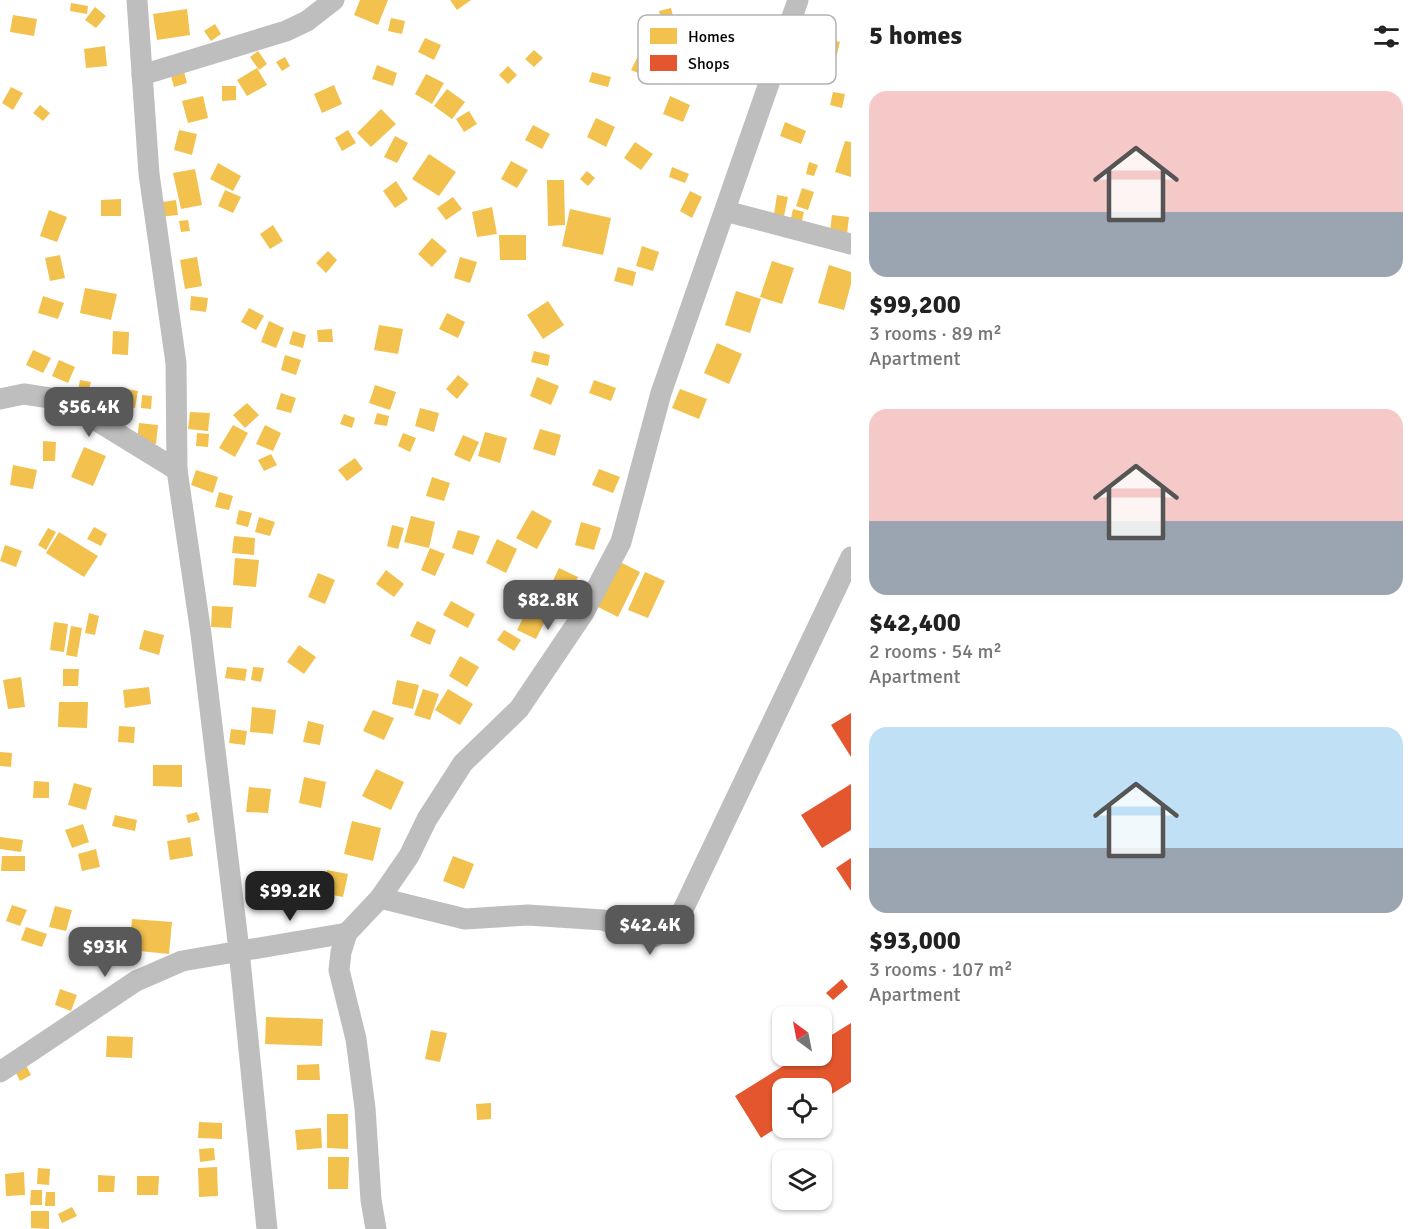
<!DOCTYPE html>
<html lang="en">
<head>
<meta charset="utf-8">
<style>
  :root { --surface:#fff; --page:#f2f2f2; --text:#222; --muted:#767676; --accent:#595959 }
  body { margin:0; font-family:Signika,sans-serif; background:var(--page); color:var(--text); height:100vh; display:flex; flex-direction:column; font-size:22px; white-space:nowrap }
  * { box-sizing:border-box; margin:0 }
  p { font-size:20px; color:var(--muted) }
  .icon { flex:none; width:33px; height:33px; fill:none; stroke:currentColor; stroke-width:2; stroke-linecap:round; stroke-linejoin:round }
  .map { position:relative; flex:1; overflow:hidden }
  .panel { display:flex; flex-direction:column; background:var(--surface); width:570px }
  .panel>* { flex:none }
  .needle { width:39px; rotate:328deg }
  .buttons { position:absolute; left:772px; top:1006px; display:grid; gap:12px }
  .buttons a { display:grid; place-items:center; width:60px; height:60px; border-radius:12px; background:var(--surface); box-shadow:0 2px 4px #0004; font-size:30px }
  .price { position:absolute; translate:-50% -51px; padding:0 14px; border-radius:12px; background:var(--accent); color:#fff; font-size:20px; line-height:39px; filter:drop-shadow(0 2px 3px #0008) }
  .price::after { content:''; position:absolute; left:50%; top:36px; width:18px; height:14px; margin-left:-9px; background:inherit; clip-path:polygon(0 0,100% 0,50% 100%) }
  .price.active { background:#222; color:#fff }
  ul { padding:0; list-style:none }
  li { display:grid; align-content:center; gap:12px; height:318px; padding:0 18px }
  li span { display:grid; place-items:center; height:186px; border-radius:18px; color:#555 }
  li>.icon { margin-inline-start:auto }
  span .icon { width:108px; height:108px; fill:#fffc; stroke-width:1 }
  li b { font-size:26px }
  h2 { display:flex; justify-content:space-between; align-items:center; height:72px; padding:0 18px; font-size:26px }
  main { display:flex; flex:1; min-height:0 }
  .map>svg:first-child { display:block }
  .homes { fill:#f2c14e }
  .shops { fill:#e4572e }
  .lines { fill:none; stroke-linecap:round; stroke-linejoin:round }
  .street { stroke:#bebebe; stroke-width:21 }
  .key { fill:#fff; stroke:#b2b2b2; stroke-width:1.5 }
  .key-label { font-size:16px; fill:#000 }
</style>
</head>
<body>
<main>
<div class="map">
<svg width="851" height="1229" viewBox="0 0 851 1229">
  <rect width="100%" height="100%" fill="#fff"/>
  <g class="homes">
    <polygon points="360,0 388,0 378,25 354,15"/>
    <polygon points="450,0 471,0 457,10"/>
    <polygon points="71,3 88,6 87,14 70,11"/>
    <polygon points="95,7 106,16 96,28 85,20"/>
    <polygon points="671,8 674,20 662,23 659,11"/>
    <polygon points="187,9 190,35 157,40 153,14"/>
    <polygon points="13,15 37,19 34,36 10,32"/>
    <polygon points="391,18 405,21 402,34 388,31"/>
    <polygon points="215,24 221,34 211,41 204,31"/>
    <polygon points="822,37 840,42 835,62 817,58"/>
    <polygon points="425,38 441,45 434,60 418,52"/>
    <polygon points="105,46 107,66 86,68 84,49"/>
    <polygon points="534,50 543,58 534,67 525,59"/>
    <polygon points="641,50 655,56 645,76 631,70"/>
    <polygon points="258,51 267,64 259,70 250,57"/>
    <polygon points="285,57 290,66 282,71 276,62"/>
    <polygon points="377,65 397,73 393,86 372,79"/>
    <polygon points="508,66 517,75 508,84 499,75"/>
    <polygon points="257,68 267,85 247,96 237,80"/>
    <polygon points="184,72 187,83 174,87 171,76"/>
    <polygon points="592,72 611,77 608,87 589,82"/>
    <polygon points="426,74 444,83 432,104 415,94"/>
    <polygon points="334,85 342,104 322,113 314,94"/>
    <polygon points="222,86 236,86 236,100 222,101"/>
    <polygon points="11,87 23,93 13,110 2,103"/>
    <polygon points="447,89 465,102 452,119 434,106"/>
    <polygon points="833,92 845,94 842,108 830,105"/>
    <polygon points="203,96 208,118 188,123 182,101"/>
    <polygon points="670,96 690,105 683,122 663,114"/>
    <polygon points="40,105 50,113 43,121 33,113"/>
    <polygon points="381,109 396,124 371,147 357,133"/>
    <polygon points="469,111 477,124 464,132 456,119"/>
    <polygon points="596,118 615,127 606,147 587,137"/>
    <polygon points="785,122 806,131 801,144 780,136"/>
    <polygon points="533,125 550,134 542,149 525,140"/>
    <polygon points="179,130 197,134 192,155 174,150"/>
    <polygon points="348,130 356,143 342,151 335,138"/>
    <polygon points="395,136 408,143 397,163 384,157"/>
    <polygon points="845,141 851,142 851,177 835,172"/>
    <polygon points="635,142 653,154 641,170 624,158"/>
    <polygon points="429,154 456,172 439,196 412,179"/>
    <polygon points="511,161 528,170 517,188 501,179"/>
    <polygon points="809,162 818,165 814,176 806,174"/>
    <polygon points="218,163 241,176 233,191 210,179"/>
    <polygon points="672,167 689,174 685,183 669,177"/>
    <polygon points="195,169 202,205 181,209 173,173"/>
    <polygon points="587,171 595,178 588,186 580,179"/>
    <polygon points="547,180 564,180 565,225 548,226"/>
    <polygon points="396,181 408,199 395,208 383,191"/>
    <polygon points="802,188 814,192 808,210 796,206"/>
    <polygon points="225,190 241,197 233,213 218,206"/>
    <polygon points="690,191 702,197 692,218 680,211"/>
    <polygon points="777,195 788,197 784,216 774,214"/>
    <polygon points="453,197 462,209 446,220 437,208"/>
    <polygon points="121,199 121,216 101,216 101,200"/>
    <polygon points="176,200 178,215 158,217 156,203"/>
    <polygon points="492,207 497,234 477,237 472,212"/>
    <polygon points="570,209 611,218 603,255 562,246"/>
    <polygon points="793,209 804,212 801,225 790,223"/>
    <polygon points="49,210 67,217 57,242 40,236"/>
    <polygon points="832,215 849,217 847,234 830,232"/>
    <polygon points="188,220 190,231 181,232 179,221"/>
    <polygon points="273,225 283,241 270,249 260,234"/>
    <polygon points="499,235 526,235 526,260 500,260"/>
    <polygon points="432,238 447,251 432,267 418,254"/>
    <polygon points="642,246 659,252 653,271 636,266"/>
    <polygon points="328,251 337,260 326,273 316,263"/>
    <polygon points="60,255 65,278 50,281 45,258"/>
    <polygon points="197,257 202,286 185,289 180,260"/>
    <polygon points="460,257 477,262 470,283 454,278"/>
    <polygon points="772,261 794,268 782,304 760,297"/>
    <polygon points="829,265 851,272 851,284 844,310 818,303"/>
    <polygon points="618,267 636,272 633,286 614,281"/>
    <polygon points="85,288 117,294 111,320 80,313"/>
    <polygon points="736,291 761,299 750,333 725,325"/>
    <polygon points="43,296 64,303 58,319 38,313"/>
    <polygon points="191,296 208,298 206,312 190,310"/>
    <polygon points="548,301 564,325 543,339 527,315"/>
    <polygon points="249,308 264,316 256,330 241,322"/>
    <polygon points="447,313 465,322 458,338 439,329"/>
    <polygon points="269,321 284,328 276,348 261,342"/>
    <polygon points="379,325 403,329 398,354 374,350"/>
    <polygon points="332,329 333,342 318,342 317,330"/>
    <polygon points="113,331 129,332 128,355 112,354"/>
    <polygon points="293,331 306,335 303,348 289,344"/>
    <polygon points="717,343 742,354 729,384 704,373"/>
    <polygon points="33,350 51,358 43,373 26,365"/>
    <polygon points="534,351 550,355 548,366 531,362"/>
    <polygon points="285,355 301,360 296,375 281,370"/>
    <polygon points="59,360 75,367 68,383 52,376"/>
    <polygon points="458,375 469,384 457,399 446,389"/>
    <polygon points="537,377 559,386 551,405 530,396"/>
    <polygon points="80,380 91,382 88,393 78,391"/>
    <polygon points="594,380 616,388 611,401 589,393"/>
    <polygon points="375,385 396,392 390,410 369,403"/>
    <polygon points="121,388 138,391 135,408 117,405"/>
    <polygon points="680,389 707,399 699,419 672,408"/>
    <polygon points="281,393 296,398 291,413 276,409"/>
    <polygon points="142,395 152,396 151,409 141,408"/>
    <polygon points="247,403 259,415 245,428 233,415"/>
    <polygon points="420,408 439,413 434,432 415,426"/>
    <polygon points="190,412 210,413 208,431 188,429"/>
    <polygon points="377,413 389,416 387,426 374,424"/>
    <polygon points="344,414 355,418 352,428 340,424"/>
    <polygon points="139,423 158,425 156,444 137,442"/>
    <polygon points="233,425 248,433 235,457 219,448"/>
    <polygon points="265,425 281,433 273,451 256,444"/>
    <polygon points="540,429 561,435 555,456 533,449"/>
    <polygon points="485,432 507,438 500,463 478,456"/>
    <polygon points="197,433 209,434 208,447 196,446"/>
    <polygon points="403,433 416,438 410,452 398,446"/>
    <polygon points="463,435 479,442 470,462 454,455"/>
    <polygon points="43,441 56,442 55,461 43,461"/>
    <polygon points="84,447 106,456 93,486 71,477"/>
    <polygon points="271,454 277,465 264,471 258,460"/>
    <polygon points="355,458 363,469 347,481 338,470"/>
    <polygon points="13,465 37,470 33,489 10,485"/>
    <polygon points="599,469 620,477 613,493 592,485"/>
    <polygon points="196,470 218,477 213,493 191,485"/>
    <polygon points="432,477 450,483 444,501 426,496"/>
    <polygon points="219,492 233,496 229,510 215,507"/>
    <polygon points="239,510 252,513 248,527 236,524"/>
    <polygon points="532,510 552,521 537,549 516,538"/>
    <polygon points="411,516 435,522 429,548 404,542"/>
    <polygon points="259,517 275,522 270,536 255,532"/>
    <polygon points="581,522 601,528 594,550 575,545"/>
    <polygon points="392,525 404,528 398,549 387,546"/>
    <polygon points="94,527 107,534 101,546 87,539"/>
    <polygon points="48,528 56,532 46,550 38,545"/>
    <polygon points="458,530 480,536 473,555 452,548"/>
    <polygon points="59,532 98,556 84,577 46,553"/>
    <polygon points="234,536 255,538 254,555 232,553"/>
    <polygon points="497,539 517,549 506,573 486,563"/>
    <polygon points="5,545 22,551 16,567 0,561"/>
    <polygon points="430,548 445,554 435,576 421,570"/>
    <polygon points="235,558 259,560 256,587 233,585"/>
    <polygon points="616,560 640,572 618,617 594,605"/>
    <polygon points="559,568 578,577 567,598 549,589"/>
    <polygon points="386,570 404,584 394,597 376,584"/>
    <polygon points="645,572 665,581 648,618 628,610"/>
    <polygon points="318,573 335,580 325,604 308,597"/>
    <polygon points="534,588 552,597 546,610 528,602"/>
    <polygon points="451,601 475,614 468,628 443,615"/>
    <polygon points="212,606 233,607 231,628 211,627"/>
    <polygon points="526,612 545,621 536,639 517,630"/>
    <polygon points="89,613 99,616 95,635 85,633"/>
    <polygon points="417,621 436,630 430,645 410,636"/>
    <polygon points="54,622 68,624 64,652 50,650"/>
    <polygon points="71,626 82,628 77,657 66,655"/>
    <polygon points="144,630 164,635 159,655 139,649"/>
    <polygon points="504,630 521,640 514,651 497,640"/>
    <polygon points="299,645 316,657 304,674 287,662"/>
    <polygon points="460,656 479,667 467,687 449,676"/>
    <polygon points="227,667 247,669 245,681 225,678"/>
    <polygon points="253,667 264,668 261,682 251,680"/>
    <polygon points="63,669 79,669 78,686 63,686"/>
    <polygon points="21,677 25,707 8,709 3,680"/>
    <polygon points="397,680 419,685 413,709 392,704"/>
    <polygon points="149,687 151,704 125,708 123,690"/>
    <polygon points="423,689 439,694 430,720 414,715"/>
    <polygon points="448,689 473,704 460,725 435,710"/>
    <polygon points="59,702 88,702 87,728 58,727"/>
    <polygon points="252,707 276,710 273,734 250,732"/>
    <polygon points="373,710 394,718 384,740 363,731"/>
    <polygon points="308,721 324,725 320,745 303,742"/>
    <polygon points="119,726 135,727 134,743 118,742"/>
    <polygon points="231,729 247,731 245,745 229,743"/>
    <polygon points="0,752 12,753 11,767 0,766"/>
    <polygon points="153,765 182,765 182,787 153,786"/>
    <polygon points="376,769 404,782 391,810 362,796"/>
    <polygon points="304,777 326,782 321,808 299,803"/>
    <polygon points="34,781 49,782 49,798 33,798"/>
    <polygon points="74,783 92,788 86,810 68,805"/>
    <polygon points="249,787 271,789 268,813 246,812"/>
    <polygon points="197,812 200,820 188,823 186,815"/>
    <polygon points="115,815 137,820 135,831 112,826"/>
    <polygon points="352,821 381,828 373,861 344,854"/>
    <polygon points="83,824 89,842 72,848 65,830"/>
    <polygon points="0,837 23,840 21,852 0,849"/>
    <polygon points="190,837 193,856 170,860 167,841"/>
    <polygon points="96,849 100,867 82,871 78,854"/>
    <polygon points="2,856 25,856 25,871 1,871"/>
    <polygon points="453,856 474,864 464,889 443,881"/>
    <polygon points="327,870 348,874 343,897 322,893"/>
    <polygon points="12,905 27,910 20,926 6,921"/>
    <polygon points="55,906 72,910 66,931 49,927"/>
    <polygon points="132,919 172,922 169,954 129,950"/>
    <polygon points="26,927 47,934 42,947 21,940"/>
    <polygon points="82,935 100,938 96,959 79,956"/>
    <polygon points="60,989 77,995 71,1011 55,1005"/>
    <polygon points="266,1017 323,1019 322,1046 265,1044"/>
    <polygon points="431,1030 447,1033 440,1062 425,1059"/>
    <polygon points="107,1036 133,1037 132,1058 106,1057"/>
    <polygon points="319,1064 320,1080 297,1080 297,1065"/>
    <polygon points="26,1065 31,1075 20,1081 15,1071"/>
    <polygon points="491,1103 491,1119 477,1120 476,1104"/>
    <polygon points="327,1114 348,1114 348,1149 327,1148"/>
    <polygon points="199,1122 222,1123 222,1139 198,1138"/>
    <polygon points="321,1128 322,1148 297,1150 295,1130"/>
    <polygon points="214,1148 215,1160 200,1162 199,1149"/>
    <polygon points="328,1157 349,1157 348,1189 328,1189"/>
    <polygon points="217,1167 218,1196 199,1197 198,1168"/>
    <polygon points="38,1168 50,1169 49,1185 37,1184"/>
    <polygon points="24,1172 25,1195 6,1196 5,1174"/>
    <polygon points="98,1175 115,1176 114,1192 98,1192"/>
    <polygon points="137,1176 159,1176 158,1195 137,1195"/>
    <polygon points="31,1190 42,1190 42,1205 30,1205"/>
    <polygon points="46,1192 55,1192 55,1206 45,1206"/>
    <polygon points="72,1207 77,1216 62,1223 58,1214"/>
    <polygon points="31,1211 49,1211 49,1229 31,1228"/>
  </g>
  <g class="shops">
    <polygon points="851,713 851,757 831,725"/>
    <polygon points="851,784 851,830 822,848 801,815"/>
    <polygon points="851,858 851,891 836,868"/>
    <polygon points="842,979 848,987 833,1000 826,993"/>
    <polygon points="851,1023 851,1082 822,1100 822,1089 783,1089 783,1124 761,1138 735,1096 799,1056 822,1056 822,1041"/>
  </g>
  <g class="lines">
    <g class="street">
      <polyline points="137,0 149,174 176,363 177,470 201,634 239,950 267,1229"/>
      <polyline points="142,75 286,31 307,21 334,0"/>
      <polyline points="725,211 851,244"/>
      <polyline points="0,399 24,394 63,400 177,470"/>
      <polyline points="380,898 465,919 528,915 603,920 653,937 668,930 680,916 851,557"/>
      <polyline points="0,1072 136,981 182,961 347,933"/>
      <polyline points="376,1229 371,1200 365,1108 356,1039 339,970 341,952 347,933 380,898 409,856 427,819 463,763 519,709 583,614 621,542 661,393 798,0"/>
    </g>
  </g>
  <rect x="638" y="15" width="198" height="69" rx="9" class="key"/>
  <rect x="650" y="28" width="27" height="16" fill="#f2c14e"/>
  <rect x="650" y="55" width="27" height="16" fill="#e4572e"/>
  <g class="key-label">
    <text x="688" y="42">Homes</text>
    <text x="688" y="69">Shops</text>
  </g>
</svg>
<div class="buttons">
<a><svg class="needle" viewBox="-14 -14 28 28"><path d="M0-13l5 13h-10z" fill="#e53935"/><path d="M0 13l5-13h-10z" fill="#767676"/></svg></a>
<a><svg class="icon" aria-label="locate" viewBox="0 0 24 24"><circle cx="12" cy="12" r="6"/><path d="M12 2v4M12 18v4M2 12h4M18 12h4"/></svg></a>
<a><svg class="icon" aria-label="layers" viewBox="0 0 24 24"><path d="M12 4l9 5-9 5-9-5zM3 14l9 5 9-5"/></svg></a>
</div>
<b class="price" style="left:89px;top:438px">$56.4K</b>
<b class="price" style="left:548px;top:631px">$82.8K</b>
<b class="price active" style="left:290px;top:922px">$99.2K</b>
<b class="price" style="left:650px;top:956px">$42.4K</b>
<b class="price" style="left:105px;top:978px">$93K</b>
</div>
<section class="panel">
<h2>5 homes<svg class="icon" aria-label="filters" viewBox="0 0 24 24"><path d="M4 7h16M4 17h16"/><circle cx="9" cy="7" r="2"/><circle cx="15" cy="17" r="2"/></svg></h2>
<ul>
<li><span style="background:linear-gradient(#f6c9c9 65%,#9aa5b1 0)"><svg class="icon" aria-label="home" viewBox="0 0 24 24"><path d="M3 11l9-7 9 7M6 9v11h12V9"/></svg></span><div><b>$99,200</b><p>3 rooms · 89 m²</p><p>Apartment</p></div></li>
<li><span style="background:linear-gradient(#f6c9c9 60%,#9aa5b1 0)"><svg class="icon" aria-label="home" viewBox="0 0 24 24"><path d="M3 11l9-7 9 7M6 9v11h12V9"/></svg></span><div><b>$42,400</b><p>2 rooms · 54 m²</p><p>Apartment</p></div></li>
<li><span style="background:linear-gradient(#bfe0f5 65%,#9aa5b1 0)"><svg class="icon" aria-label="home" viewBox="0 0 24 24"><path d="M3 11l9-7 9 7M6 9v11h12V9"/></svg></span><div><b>$93,000</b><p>3 rooms · 107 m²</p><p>Apartment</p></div></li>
</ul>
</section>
</main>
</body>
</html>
